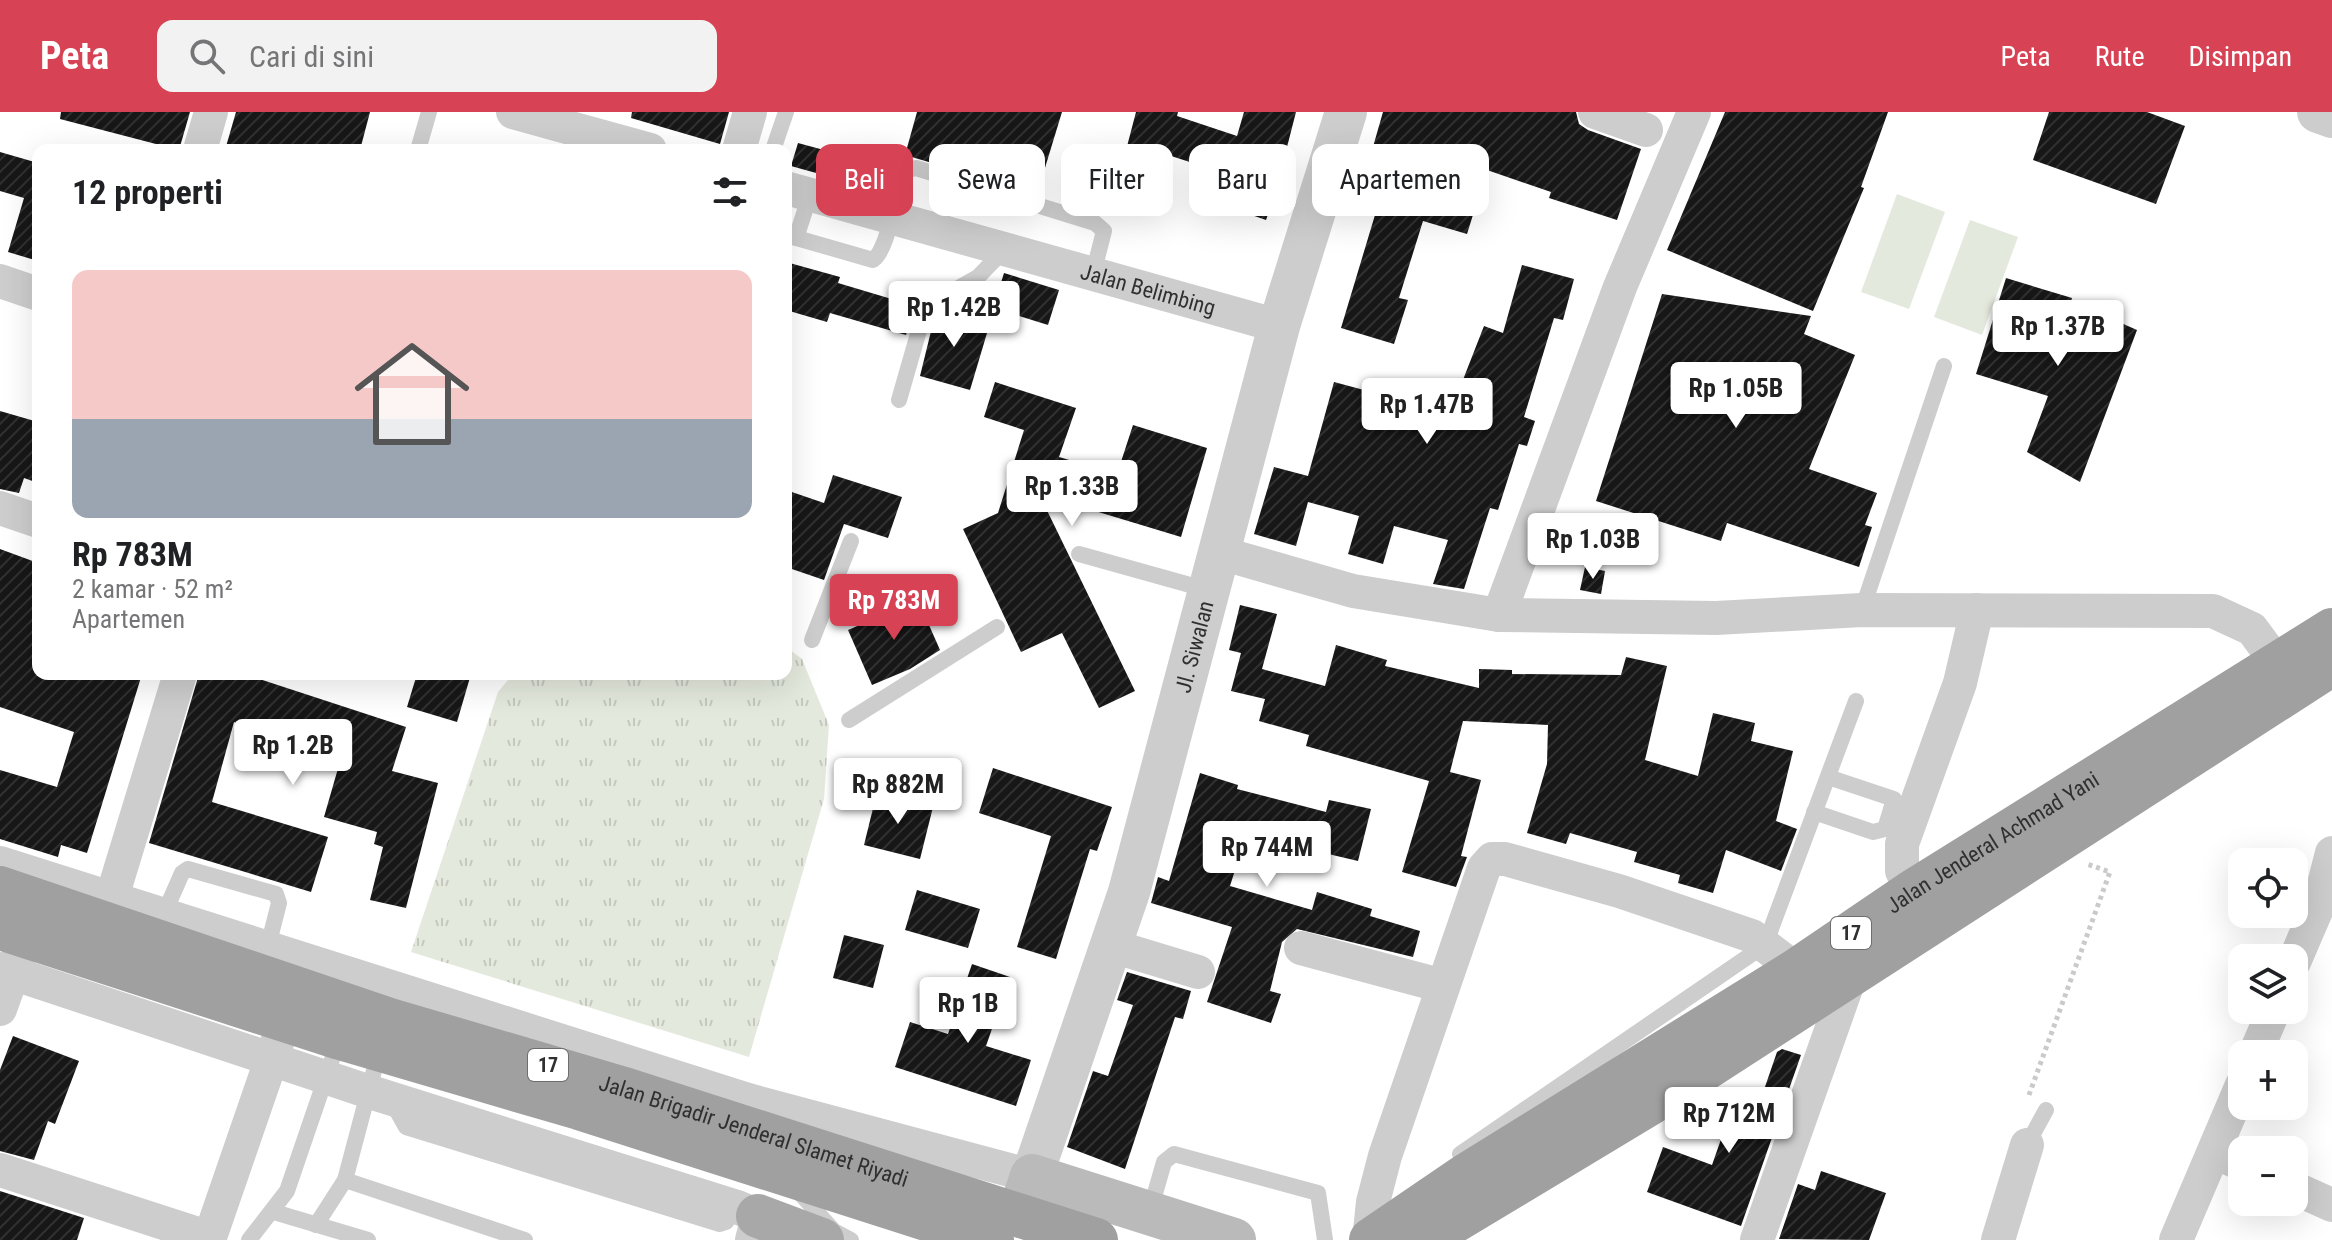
<!DOCTYPE html>
<html lang="id">
<head>
<meta charset="utf-8">
<style>
  :root { --surface:#fff; --page:#f2f2f2; --text:#202124; --muted:#757577; --line:#e0e0e0; --accent:#d74355 }
  body { margin:0; font-family:"Roboto Condensed",sans-serif; background:var(--page); color:var(--text); height:100vh; display:flex; flex-direction:column; font-size:30px; white-space:nowrap }
  * { box-sizing:border-box; margin:0 }
  p { font-size:26px; color:var(--muted) }
  .icon { flex:none; width:44px; height:44px; fill:none; stroke:currentColor; stroke-width:2; stroke-linecap:round; stroke-linejoin:round }
  .map { position:relative; flex:1; overflow:hidden }
  .details { position:absolute; left:32px; top:32px; width:760px; height:536px; display:flex; flex-direction:column; background:var(--surface); border-radius:16px; box-shadow:0 8px 32px #0002 }
  .details>* { flex:none }
  .guide { position:absolute; left:816px; top:32px; width:760px; height:72px; display:flex; gap:16px }
  .fabs { position:absolute; left:2228px; top:736px; display:grid; gap:16px }
  .fabs a { display:grid; place-items:center; width:80px; height:80px; border-radius:16px; background:var(--surface); box-shadow:0 8px 32px #0002; font-size:40px }
  .price { position:absolute; translate:-50% -68px; padding:0 18px; border-radius:8px; background:#fff; color:#222; font-size:26px; line-height:52px; filter:drop-shadow(0 2px 4px #0008) }
  .price::after { content:''; position:absolute; left:50%; top:48px; width:24px; height:18px; margin-left:-12px; background:inherit; clip-path:polygon(0 0,100% 0,50% 100%) }
  .price.current { background:var(--accent); color:#fff }
  ul { padding:0; list-style:none }
  li { display:grid; align-content:center; gap:16px; height:424px; padding:0 40px }
  li+li { border-top:2px solid var(--line) }
  li span { display:grid; place-items:center; height:248px; border-radius:16px; color:#555 }
  li>.icon { margin-inline-start:auto }
  span .icon { width:144px; height:144px; fill:#fffc; stroke-width:1 }
  li b { font-size:34px }
  h2 { display:flex; justify-content:space-between; align-items:center; height:96px; padding:0 40px; font-size:34px }
  .tag { padding:0 28px; border-radius:16px; background:var(--surface); box-shadow:0 8px 32px #0002; font-size:28px; line-height:72px }
  .tag.current { background:var(--accent); color:#fff }
  header { display:flex; align-items:center; gap:48px; box-sizing:border-box; height:112px; padding:0 40px; background:var(--accent); color:#fff }
  header strong { font-size:38px }
  nav { display:flex; gap:44px; margin-inline-start:auto; font-size:28px }
  .search { width:560px; height:72px; background:var(--page); display:flex; align-items:center; gap:20px; box-sizing:border-box; padding:0 28px; border-radius:16px; color:var(--muted); font-size:30px }
  .map>svg:first-child { display:block }
  .grass { fill:url(#grass-tufts) }
  .pitch { fill:#e4e9dd }
  .building { fill:url(#building-hatch) }
  .lines { fill:none; stroke-linecap:round; stroke-linejoin:round }
  .path { stroke:#cacaca; stroke-width:5; stroke-dasharray:4 4; stroke-linecap:butt }
  .service { stroke:#cdcdcd; stroke-width:16 }
  .minor { stroke:#cdcdcd; stroke-width:34 }
  .tertiary { stroke:#cdcdcd; stroke-width:42 }
  .secondary { stroke:#bababa; stroke-width:44 }
  .primary { stroke:#a8a8a8; stroke-width:44 }
  .trunk { stroke:#a0a0a0; stroke-width:44 }
  .labels { text-anchor:middle; dominant-baseline:central; stroke-width:8; stroke-linejoin:round; paint-order:stroke }
  .shield { fill:#fff; stroke:#6e6e6e; stroke-width:2 }
  .shield-label { font-size:20px; font-weight:bold; fill:#303030 }
  .street-label { font-size:22px; fill:#303030; stroke:#fff }
</style>
</head>
<body>
<header>
<strong>Peta</strong>
<div class="search"><svg class="icon" aria-label="search" viewBox="0 0 24 24"><circle cx="10" cy="10" r="6"/><path d="M15 15l6 6"/></svg>Cari di sini</div>
<nav><a>Peta</a><a>Rute</a><a>Disimpan</a></nav>
</header>
<div class="map">
<svg width="2332" height="1128" viewBox="0 0 2332 1128">
  <defs>
    <pattern id="grass-tufts" width="24" height="20" patternUnits="userSpaceOnUse" patternTransform="scale(2)"><rect width="24" height="20" fill="#e4e9dd"/><path d="M3 7l-1-3M5 7V3M7 7l1-3M15 17l-1-3M17 17v-4M19 17l1-3" fill="none" stroke="#c4c8be"/></pattern>
    <pattern id="building-hatch" width="6" height="6" patternUnits="userSpaceOnUse" patternTransform="scale(2)"><rect width="6" height="6" fill="#171717"/><path d="M-1 1l2-2M0 6l6-6M5 7l2-2" fill="none" stroke="#303030"/></pattern>
  </defs>
  <rect width="100%" height="100%" fill="#fff"/>
  <polygon class="grass" points="786,535 802,547 829,613 824,687 749,945 411,840 498,580 513,562 786,562"/>
  <g class="pitch">
    <polygon points="1897,82 1945,100 1909,197 1861,180"/>
    <polygon points="1970,108 2018,125 1982,223 1934,205"/>
  </g>
  <g class="building">
    <polygon points="61,0 190,0 179,38 60,7"/>
    <polygon points="236,0 370,0 360,38 225,38"/>
    <polygon points="632,0 729,0 720,32 631,6"/>
    <polygon points="917,0 1062,0 1037,82 905,43"/>
    <polygon points="1136,0 1178,0 1177,4 1237,24 1244,0 1296,0 1286,39 1290,40 1266,108 1214,90 1224,61 1168,43 1151,104 1089,87 1104,36 1125,42"/>
    <polygon points="1383,0 1576,0 1579,12 1588,18 1641,37 1617,108 1549,86 1551,80 1487,58 1467,122 1423,109 1399,186 1408,188 1394,232 1341,216 1378,93 1358,87"/>
    <polygon points="1725,0 1888,0 1861,75 1864,76 1813,199 1667,138"/>
    <polygon points="2049,0 2147,0 2185,14 2156,92 2033,48"/>
    <polygon points="798,31 883,54 877,78 791,54"/>
    <polygon points="0,40 38,51 38,149 8,140 24,86 0,79"/>
    <polygon points="786,150 840,165 838,171 915,194 906,223 830,201 827,210 786,198"/>
    <polygon points="1522,153 1574,167 1563,208 1554,206 1524,305 1535,309 1527,334 1519,332 1498,398 1490,396 1464,477 1433,472 1448,428 1394,414 1383,452 1348,442 1359,404 1308,390 1296,434 1254,422 1274,355 1308,364 1334,270 1450,301 1484,214 1503,221"/>
    <polygon points="1004,161 1059,178 1048,213 993,196"/>
    <polygon points="2006,166 2072,186 2071,189 2137,218 2080,370 2027,340 2048,284 1976,262"/>
    <polygon points="1662,182 1811,204 1804,222 1855,243 1809,357 1877,381 1865,413 1872,415 1859,455 1727,411 1721,429 1596,389"/>
    <polygon points="944,197 990,211 970,278 920,264 934,207"/>
    <polygon points="995,270 1076,296 1059,345 1117,362 1133,313 1207,336 1181,425 1039,382 1135,579 1099,596 1062,521 1021,540 963,417 998,401 1024,318 984,305"/>
    <polygon points="0,299 38,310 38,371 24,366 19,381 0,377"/>
    <polygon points="833,363 902,385 888,426 844,412 824,468 786,455 786,378 824,391"/>
    <polygon points="0,437 38,451 38,562 142,562 87,741 61,733 58,745 0,727 0,658 57,675 74,620 0,595"/>
    <polygon points="1585,455 1605,459 1601,482 1580,478"/>
    <polygon points="918,488 940,538 910,557 872,573 848,518"/>
    <polygon points="1240,493 1277,502 1262,557 1325,574 1336,533 1387,548 1385,554 1479,576 1479,557 1512,558 1512,562 1621,563 1626,545 1667,554 1645,648 1698,664 1713,601 1755,611 1751,629 1793,639 1776,709 1797,717 1781,759 1726,738 1713,781 1678,771 1680,763 1634,750 1637,740 1570,721 1566,732 1527,721 1547,652 1548,613 1463,609 1450,660 1481,668 1461,744 1467,745 1456,775 1402,760 1429,669 1306,634 1309,623 1259,609 1265,587 1231,579 1241,541 1229,538"/>
    <polygon points="199,562 244,562 406,615 392,659 438,671 406,796 370,788 383,735 374,732 377,720 324,705 341,646 234,610 212,690 328,725 311,780 149,731"/>
    <polygon points="417,562 471,562 457,610 407,595"/>
    <polygon points="993,656 1112,695 1097,739 1090,737 1056,847 1017,835 1051,724 979,701"/>
    <polygon points="1200,661 1238,673 1237,677 1326,700 1329,688 1371,697 1358,749 1218,716 1209,747 1236,755 1230,774 1312,798 1317,780 1372,797 1370,804 1420,819 1413,845 1297,817 1282,830 1270,879 1281,882 1271,911 1207,890 1232,815 1151,791 1158,765 1169,769"/>
    <polygon points="877,680 933,695 920,747 864,733"/>
    <polygon points="917,778 980,797 968,836 905,818"/>
    <polygon points="844,823 884,833 873,876 833,866"/>
    <polygon points="972,852 1010,865 986,934 1031,948 1016,994 895,955 910,910 948,922"/>
    <polygon points="1127,860 1191,879 1183,907 1175,905 1125,1057 1067,1035 1093,959 1108,964 1133,893 1117,888"/>
    <polygon points="13,924 79,949 55,1012 48,1009 34,1048 0,1039 0,958"/>
    <polygon points="1782,937 1801,943 1741,1114 1647,1080 1663,1035 1712,1053 1733,993 1756,1001 1777,940"/>
    <polygon points="1821,1059 1886,1081 1869,1128 1779,1127 1798,1072 1815,1078"/>
    <polygon points="0,1079 84,1106 77,1128 0,1128"/>
  </g>
  <g class="lines">
    <polyline class="path" points="2029,983 2110,760 2087,752"/>
    <g class="service">
      <polyline points="418,38 429,0"/>
      <polyline points="773,38 786,0"/>
      <path d="M786,123L873,148C889,137 895,79 907,58L916,56L1095,111L1104,119L1093,162"/>
      <polyline points="796,126 810,83"/>
      <polyline points="899,288 924,201 939,187 978,165 1005,137"/>
      <polyline points="1079,442 1208,478"/>
      <polyline points="1862,498 1944,254"/>
      <polyline points="812,528 851,429"/>
      <polyline points="849,608 997,515"/>
      <polyline points="1814,700 1873,720 1885,717 1894,687 1828,665"/>
      <polyline points="164,802 182,761 188,757 276,782 279,791 268,834"/>
      <polyline points="379,940 345,1068 525,1128"/>
      <polyline points="391,988 406,1015 720,1112 726,1110 737,1095"/>
      <polyline points="2027,1033 2046,998"/>
      <polyline points="1460,1042 1765,833 1856,589"/>
      <polyline points="797,1078 834,1119 851,1128"/>
      <polyline points="1150,1099 1164,1050 1174,1042 1318,1081 1325,1128"/>
      <polyline points="274,1100 368,1128"/>
      <polyline points="316,1113 345,1068"/>
      <polyline points="249,1128 287,1079 339,927"/>
    </g>
    <g class="minor">
      <polyline points="513,0 650,38"/>
      <polyline points="1595,0 1646,18"/>
      <polyline points="200,38 211,0"/>
      <polyline points="739,38 750,0"/>
      <path id="s1" d="M786,76L1279,214"/>
      <polyline points="0,169 38,182"/>
      <polyline points="0,396 38,409"/>
      <polyline points="1217,440 1353,479 1499,503 1716,506 1862,498 2213,499 2252,517 2277,551"/>
      <polyline points="1499,503 1620,175 1694,0"/>
      <polyline points="0,751 748,988 1032,1064"/>
      <polyline points="1912,780 1902,759 1902,732 1960,571 1977,498"/>
      <polyline points="112,785 180,562"/>
      <polyline points="1112,834 1198,860"/>
      <polyline points="1301,836 1443,874"/>
      <polyline points="2294,850 2319,792 2332,741"/>
      <polyline points="0,857 367,979 737,1095 758,1104 752,1128"/>
      <polyline points="0,897 20,841"/>
      <polyline points="2255,942 2274,898"/>
      <polyline points="2214,1040 2242,1052"/>
      <polyline points="0,1058 210,1126"/>
      <polyline points="2294,1076 2332,1093"/>
      <polyline points="209,1128 278,928"/>
      <polyline points="1369,1128 1373,1090 1385,1044 1484,756 1492,747 1505,747 1619,779 1752,824 1797,858"/>
      <polyline points="1757,1128 1851,862"/>
      <polyline points="1998,1128 2027,1033"/>
      <polyline points="2176,1128 2242,973"/>
    </g>
    <g class="tertiary">
      <polyline points="2318,0 2332,5"/>
      <path id="s2" d="M1032,1064L1129,780L1279,214L1346,0"/>
    </g>
    <polyline class="secondary" points="1019,1103 1032,1064 1234,1128"/>
    <polyline class="primary" points="758,1104 822,1128"/>
    <g class="trunk">
      <path id="s3" d="M0,776L390,908L621,976L1096,1128"/>
      <polyline points="0,816 340,926 579,996 992,1128"/>
      <path id="s4" d="M1371,1128L1465,1064L1797,858L1912,780L2332,518"/>
      <polyline points="1423,1128 1669,980 2332,552"/>
    </g>
  </g>
  <g class="labels">
    <g class="shield">
      <rect x="1831" y="805" width="40" height="32" rx="6"/>
      <rect x="528" y="937" width="40" height="32" rx="6"/>
    </g>
    <g class="shield-label">
      <text x="1851" y="821">17</text>
      <text x="548" y="953">17</text>
    </g>
    <g class="street-label">
      <text stroke="none"><textPath href="#s1" startOffset="376">Jalan Belimbing</textPath></text>
      <text stroke="none"><textPath href="#s2" startOffset="554">Jl. Siwalan</textPath></text>
      <text stroke="none"><textPath href="#s4" startOffset="738">Jalan Jenderal Achmad Yani</textPath></text>
      <text stroke="none"><textPath href="#s3" startOffset="792">Jalan Brigadir Jenderal Slamet Riyadi</textPath></text>
    </g>
  </g>
</svg>
<div class="fabs">
<a><svg class="icon" aria-label="locate" viewBox="0 0 24 24"><circle cx="12" cy="12" r="6"/><path d="M12 2v4M12 18v4M2 12h4M18 12h4"/></svg></a>
<a><svg class="icon" aria-label="layers" viewBox="0 0 24 24"><path d="M12 4l9 5-9 5-9-5zM3 14l9 5 9-5"/></svg></a>
<a>+</a>
<a>−</a>
</div>
<b class="price" style="left:954px;top:237px">Rp 1.42B</b>
<b class="price" style="left:2058px;top:256px">Rp 1.37B</b>
<b class="price" style="left:1736px;top:318px">Rp 1.05B</b>
<b class="price" style="left:1427px;top:334px">Rp 1.47B</b>
<b class="price" style="left:1072px;top:416px">Rp 1.33B</b>
<b class="price" style="left:1593px;top:469px">Rp 1.03B</b>
<b class="price current" style="left:894px;top:530px">Rp 783M</b>
<b class="price" style="left:293px;top:675px">Rp 1.2B</b>
<b class="price" style="left:898px;top:714px">Rp 882M</b>
<b class="price" style="left:1267px;top:777px">Rp 744M</b>
<b class="price" style="left:968px;top:933px">Rp 1B</b>
<b class="price" style="left:1729px;top:1043px">Rp 712M</b>
<div class="guide">
<a class="tag current">Beli</a>
<a class="tag">Sewa</a>
<a class="tag">Filter</a>
<a class="tag">Baru</a>
<a class="tag">Apartemen</a>
</div>
<section class="details">
<h2>12 properti<svg class="icon" aria-label="filters" viewBox="0 0 24 24"><path d="M4 7h16M4 17h16"/><circle cx="9" cy="7" r="2"/><circle cx="15" cy="17" r="2"/></svg></h2>
<ul>
<li><span style="background:linear-gradient(#f6c9c9 60%,#9aa5b1 0)"><svg class="icon" aria-label="home" viewBox="0 0 24 24"><path d="M3 11l9-7 9 7M6 9v11h12V9"/></svg></span><div><b>Rp 783M</b><p>2 kamar · 52 m²</p><p>Apartemen</p></div></li>
</ul>
</section>
</div>
</body>
</html>
